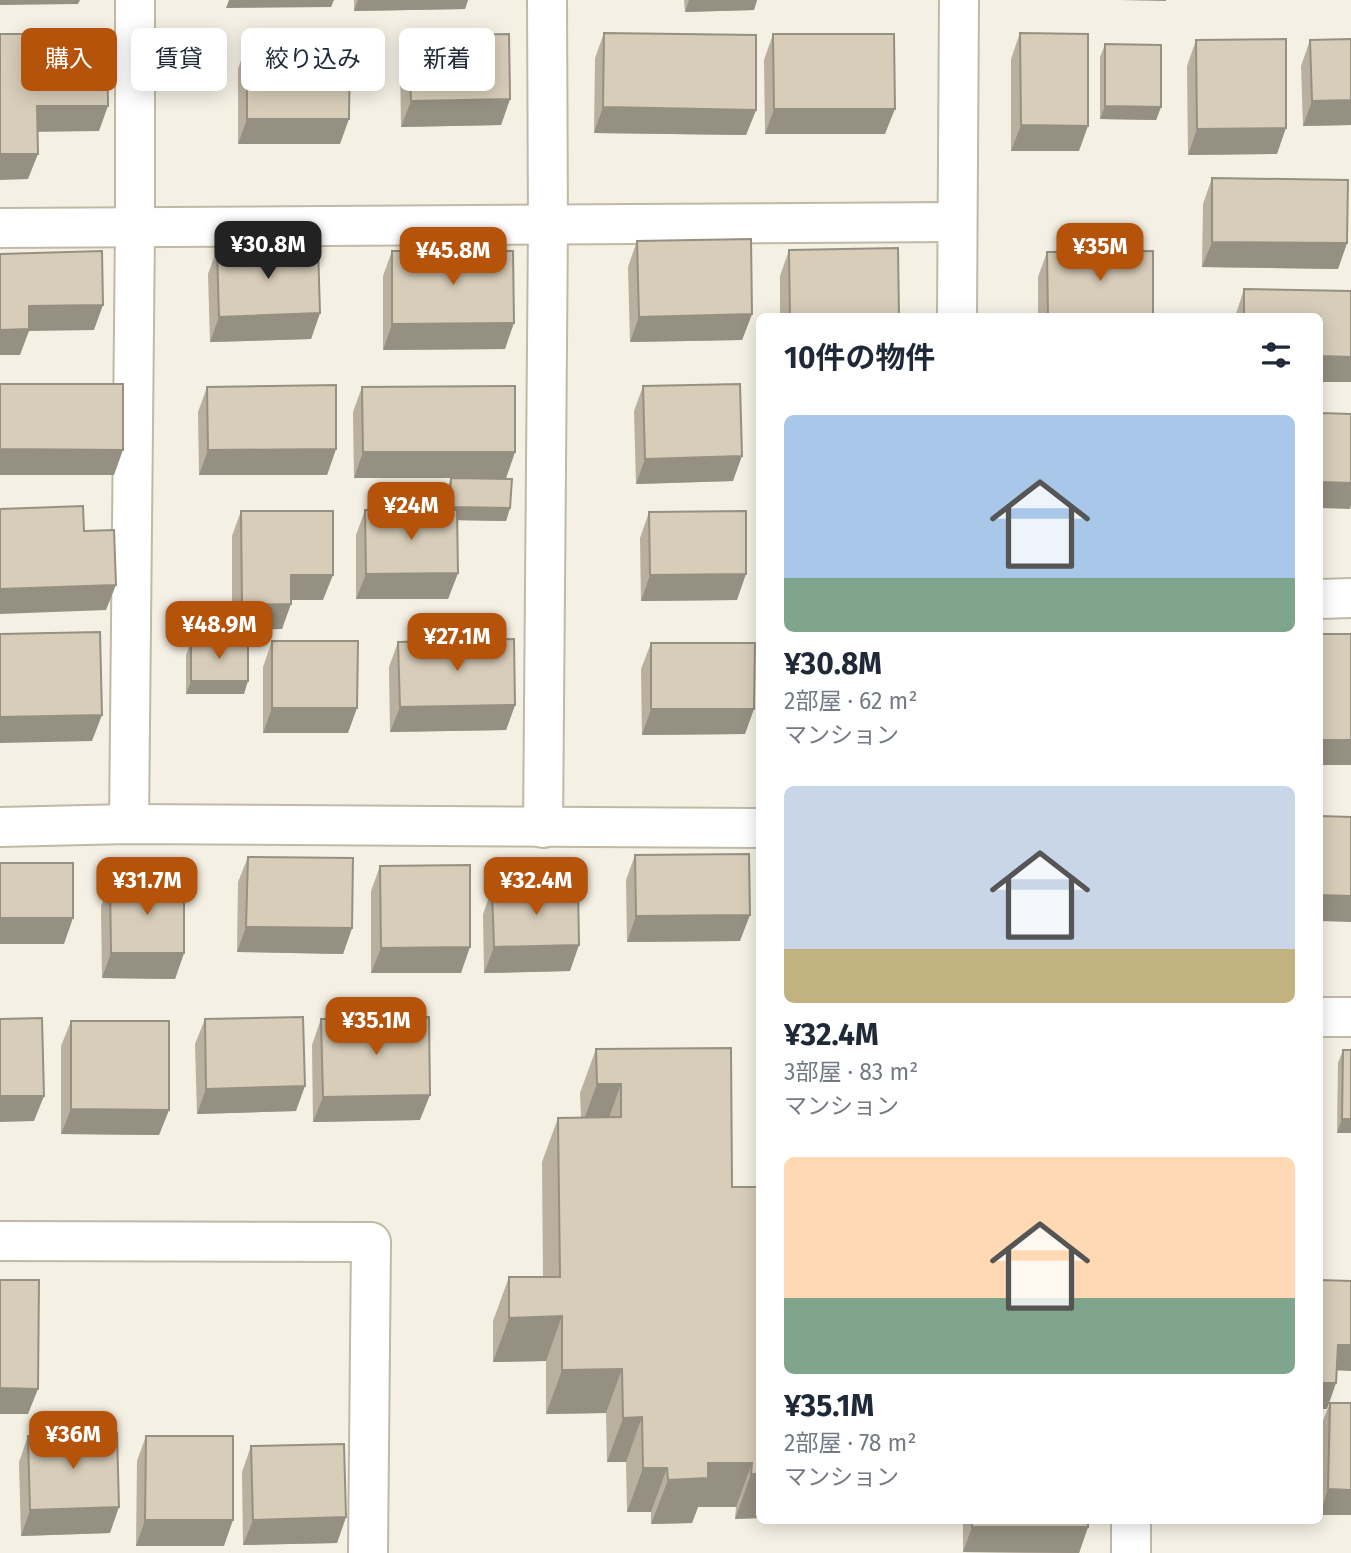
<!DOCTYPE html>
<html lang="ja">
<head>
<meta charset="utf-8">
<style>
  :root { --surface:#fff; --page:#f6f6f7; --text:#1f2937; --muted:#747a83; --accent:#b45309 }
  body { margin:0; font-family:"Fira Sans","Noto Sans JP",sans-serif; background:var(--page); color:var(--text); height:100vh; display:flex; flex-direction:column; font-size:26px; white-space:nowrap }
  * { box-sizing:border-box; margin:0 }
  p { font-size:23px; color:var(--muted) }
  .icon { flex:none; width:38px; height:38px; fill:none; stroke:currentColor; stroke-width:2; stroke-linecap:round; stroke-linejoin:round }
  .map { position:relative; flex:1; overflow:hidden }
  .side { position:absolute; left:756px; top:313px; width:567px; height:1211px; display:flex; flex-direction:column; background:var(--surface); border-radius:10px; box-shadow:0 4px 18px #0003 }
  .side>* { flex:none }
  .guide { position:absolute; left:21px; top:28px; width:630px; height:63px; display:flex; gap:14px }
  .price { position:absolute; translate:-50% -60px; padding:0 16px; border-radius:14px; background:var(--accent); color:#fff; font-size:23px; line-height:46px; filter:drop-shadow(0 2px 4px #0008) }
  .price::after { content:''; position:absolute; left:50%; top:42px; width:21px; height:16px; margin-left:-10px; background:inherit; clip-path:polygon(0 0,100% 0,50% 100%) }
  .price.selected { background:#222; color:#fff }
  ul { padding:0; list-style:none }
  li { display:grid; align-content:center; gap:14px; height:371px; padding:0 28px }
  li span { display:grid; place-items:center; height:217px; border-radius:10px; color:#555 }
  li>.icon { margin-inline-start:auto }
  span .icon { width:126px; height:126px; fill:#fffc; stroke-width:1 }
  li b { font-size:30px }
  h2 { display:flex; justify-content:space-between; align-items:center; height:84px; padding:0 28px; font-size:30px }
  .pill { padding:0 24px; border-radius:10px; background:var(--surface); box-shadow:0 4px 18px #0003; font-size:24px; line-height:63px }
  .pill.selected { background:var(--accent); color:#fff }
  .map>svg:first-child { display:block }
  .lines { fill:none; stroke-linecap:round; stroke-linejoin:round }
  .minor-casing { stroke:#c0b9a6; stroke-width:42 }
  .minor { stroke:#fff; stroke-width:38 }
  .wall { fill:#b9b09f }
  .shaded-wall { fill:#969082 }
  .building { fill:#d7cdb9; stroke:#969082; stroke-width:2 }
</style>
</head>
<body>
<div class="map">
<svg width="1351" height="1553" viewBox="0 0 1351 1553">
  <rect width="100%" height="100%" fill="#f4f0e4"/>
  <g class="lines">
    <defs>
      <g id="minor">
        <polyline points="0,228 957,222"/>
        <polyline points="957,317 959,0"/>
        <polyline points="1320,599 1351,598"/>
        <polyline points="129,824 135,227 135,0"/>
        <polyline points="0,827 129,824 760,828"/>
        <polyline points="543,828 548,225 547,0"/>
        <polyline points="1320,1017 1351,1017"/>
        <polyline points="0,1241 371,1242 368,1553"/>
        <polyline points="1131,1553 1131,1521"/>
      </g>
    </defs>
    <use href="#minor" class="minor-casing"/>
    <use href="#minor" class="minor"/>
  </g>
  <g class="wall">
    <polygon points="354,0 468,0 465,9 354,11"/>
    <polygon points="684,0 757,0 754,10 685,12"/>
    <polygon points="604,33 756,110 746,135 594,133 595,58"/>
    <polygon points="1020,33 1079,151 1011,151 1011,59"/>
    <polygon points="773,34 885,134 765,134 764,60"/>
    <polygon points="409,36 510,99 501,125 401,127 400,62"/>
    <polygon points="1351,39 1351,125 1303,126 1301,66 1310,40"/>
    <polygon points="1196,40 1277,154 1188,155 1187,66"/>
    <polygon points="247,43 340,144 238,144 238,69"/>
    <polygon points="1105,44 1161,107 1156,120 1100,119 1100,57"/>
    <polygon points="1212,178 1347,243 1338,269 1202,267 1203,204"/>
    <polygon points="637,241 752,314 742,340 630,342 628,267"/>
    <polygon points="217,249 320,313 311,339 210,342 208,274"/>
    <polygon points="789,250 899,317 780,317 780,276"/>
    <polygon points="392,251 505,349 383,350 383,276"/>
    <polygon points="1047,252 1153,315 1152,317 1038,317 1038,277"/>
    <polygon points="1244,289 1351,291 1351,382 1320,382 1320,317 1235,317"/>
    <polygon points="643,386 733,481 636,484 634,411"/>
    <polygon points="207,387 336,449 327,475 199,475 198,412"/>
    <polygon points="362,387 515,452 506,478 458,478 510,508 506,521 457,520 458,573 448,599 356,599 356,535 365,510 445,510 446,491 451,478 354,478 353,412"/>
    <polygon points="241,511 323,600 291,600 282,629 232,630 232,536"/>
    <polygon points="649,512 737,600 641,601 640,538"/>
    <polygon points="272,641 348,733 263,733 263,667"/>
    <polygon points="191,642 244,694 186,694 186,655"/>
    <polygon points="398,642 515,705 506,730 390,732 389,667"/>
    <polygon points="651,643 745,734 642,735 641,669"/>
    <polygon points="635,855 740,941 627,942 626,880"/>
    <polygon points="248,857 352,928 343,954 237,952 238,882"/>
    <polygon points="380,866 461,973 371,973 371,891"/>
    <polygon points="110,881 184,953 175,979 102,978 101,906"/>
    <polygon points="492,889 570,971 484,973 483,914"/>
    <polygon points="205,1019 296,1111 197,1114 195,1044"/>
    <polygon points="321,1019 420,1120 313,1122 312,1045"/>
    <polygon points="71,1021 169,1110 159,1135 61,1134 61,1046"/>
    <polygon points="596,1049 732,1187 760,1187 760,1518 735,1519 736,1507 698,1507 692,1523 651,1524 651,1512 627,1512 626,1462 607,1462 606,1413 546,1414 546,1361 493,1362 493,1321 509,1277 543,1277 542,1162 558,1118 581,1117 580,1093"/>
    <polygon points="1343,1050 1351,1133 1337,1133 1338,1063"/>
    <polygon points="1330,1403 1351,1403 1351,1515 1320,1515 1320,1428"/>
    <polygon points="28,1436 110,1533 21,1536 19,1462"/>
    <polygon points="146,1436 224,1546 136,1546 137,1461"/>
    <polygon points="251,1446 346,1517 337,1543 243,1545 242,1472"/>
    <polygon points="963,1521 1088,1521 1088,1527 1079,1553 963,1552"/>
  </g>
  <g class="shaded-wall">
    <polygon points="0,0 80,0 78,4 0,5"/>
    <polygon points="229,0 334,0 331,7 226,8"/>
    <polygon points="358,0 468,0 465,9 354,11"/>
    <polygon points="689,0 757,0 754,10 685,12"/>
    <polygon points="1119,0 1166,0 1166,1"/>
    <polygon points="510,99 501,125 401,127 411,101"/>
    <polygon points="1351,100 1351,125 1303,126 1312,101"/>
    <polygon points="37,106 108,106 99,131 28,132"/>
    <polygon points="1105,106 1161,107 1156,120 1100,119"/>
    <polygon points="603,107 756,110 746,135 594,133"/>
    <polygon points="774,109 895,109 885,134 765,134"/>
    <polygon points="247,119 349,119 340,144 238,144"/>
    <polygon points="1021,125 1088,126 1079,151 1011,151"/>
    <polygon points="1286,128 1277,154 1188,155 1197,129"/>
    <polygon points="0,154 38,154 28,179 0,180"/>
    <polygon points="1212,242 1347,243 1338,269 1202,267"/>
    <polygon points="103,305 94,330 29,331 20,355 0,355 0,330 29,306"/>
    <polygon points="320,313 311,339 210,342 219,317"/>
    <polygon points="752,314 742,340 630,342 639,317"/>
    <polygon points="1153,315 1152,317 1047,317 1048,316"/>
    <polygon points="514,323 505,349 383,350 392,324"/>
    <polygon points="1320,356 1351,357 1351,382 1320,382"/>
    <polygon points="0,449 123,450 114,475 0,475"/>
    <polygon points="336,449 327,475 199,475 208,450"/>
    <polygon points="363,452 515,452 506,478 354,478"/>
    <polygon points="742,456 733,481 636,484 645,459"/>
    <polygon points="1320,482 1351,483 1351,505 1350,509 1320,508"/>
    <polygon points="450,507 510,508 506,521 445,520"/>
    <polygon points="458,573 448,599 356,599 366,574"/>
    <polygon points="746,574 737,600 641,601 650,575"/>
    <polygon points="291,575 333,575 323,600 281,600"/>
    <polygon points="116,585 106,610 0,614 0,589"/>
    <polygon points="291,604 282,629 232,630 242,605"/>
    <polygon points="191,681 248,681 244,694 186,694"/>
    <polygon points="515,705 506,730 390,732 400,707"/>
    <polygon points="272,708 357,708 348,733 263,733"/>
    <polygon points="651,709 754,709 745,734 642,735"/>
    <polygon points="102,715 92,741 0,743 0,717"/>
    <rect x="1320" y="740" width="31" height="25"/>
    <polygon points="1320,895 1351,896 1351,922 1320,921"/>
    <polygon points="750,915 740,941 627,942 636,916"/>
    <polygon points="0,918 73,918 64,944 0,944"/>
    <polygon points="246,927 352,928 343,954 237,952"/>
    <polygon points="579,945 570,971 484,973 494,947"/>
    <polygon points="470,947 461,973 371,973 381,948"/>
    <polygon points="111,953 184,953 175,979 102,978"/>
    <polygon points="597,1084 621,1084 605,1129 581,1128"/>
    <polygon points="305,1086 296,1111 197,1114 206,1089"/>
    <polygon points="430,1095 420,1120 313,1122 323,1097"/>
    <polygon points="0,1096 44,1096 34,1121 0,1122"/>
    <polygon points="71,1109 169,1110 159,1135 61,1134"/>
    <polygon points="1342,1119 1351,1119 1351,1133 1337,1133"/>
    <polygon points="562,1316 546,1361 493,1362 509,1318"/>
    <polygon points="1338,1345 1351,1345 1351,1371 1328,1370"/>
    <polygon points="622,1369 606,1413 546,1414 562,1370"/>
    <polygon points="1320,1383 1336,1383 1327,1409 1320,1409"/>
    <polygon points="0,1388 38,1389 28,1414 0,1414"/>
    <polygon points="642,1417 626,1462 607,1462 623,1418"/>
    <polygon points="708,1463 752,1463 736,1507 698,1507 692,1523 651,1524 668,1480"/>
    <polygon points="643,1468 667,1468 651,1512 627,1512"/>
    <polygon points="751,1474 760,1474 760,1518 735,1519"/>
    <polygon points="1328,1489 1351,1490 1351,1515 1320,1515"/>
    <polygon points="119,1507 110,1533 21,1536 30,1510"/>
    <polygon points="346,1517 337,1543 243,1545 253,1520"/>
    <polygon points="145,1520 233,1520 224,1546 136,1546"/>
    <polygon points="972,1527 1088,1527 1079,1553 963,1552"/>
  </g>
  <g class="building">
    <polygon points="604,33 756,35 756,110 603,107"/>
    <polygon points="1020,33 1088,34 1088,126 1021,125"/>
    <polygon points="0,34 107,34 108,106 37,106 38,154 0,154"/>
    <polygon points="509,34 510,99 411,101 409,36"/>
    <polygon points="773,34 894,34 895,109 774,109"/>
    <polygon points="1286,39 1286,128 1197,129 1196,40"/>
    <polygon points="1351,39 1351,100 1312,101 1310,40"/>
    <polygon points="247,43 350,44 349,119 247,119"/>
    <polygon points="1105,44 1161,45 1161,107 1105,106"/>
    <polygon points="1212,178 1348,180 1347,243 1212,242"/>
    <polygon points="751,239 752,314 639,317 637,241"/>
    <polygon points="318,246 320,313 219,317 217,249"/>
    <polygon points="898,248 899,317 790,317 789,250"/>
    <polygon points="102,251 103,305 29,306 29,329 0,330 0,254"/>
    <polygon points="392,251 513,251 514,323 392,324"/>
    <polygon points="1153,251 1153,315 1048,316 1047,252"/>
    <polygon points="1244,289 1351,291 1351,357 1320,356 1320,317 1244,317"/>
    <polygon points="0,384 123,384 123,450 0,449"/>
    <polygon points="740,384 742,456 645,459 643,386"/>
    <polygon points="336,385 336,449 208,450 207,387"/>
    <polygon points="515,386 515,452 363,452 362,387"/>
    <polygon points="1320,413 1351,414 1351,483 1320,482"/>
    <polygon points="451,478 512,479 510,508 450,507"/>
    <polygon points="83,506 84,531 114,530 116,585 0,589 0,509"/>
    <polygon points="365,510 457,510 458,573 366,574"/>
    <polygon points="241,511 333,511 333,575 291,575 291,604 242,605"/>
    <polygon points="746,511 746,574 650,575 649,512"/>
    <polygon points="100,632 102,715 0,717 0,634"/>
    <rect x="1320" y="634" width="31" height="106"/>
    <polygon points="514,639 515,705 400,707 398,642"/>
    <polygon points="272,641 358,641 357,708 272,708"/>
    <rect x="191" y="642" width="57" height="39"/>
    <polygon points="651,643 755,643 754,709 651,709"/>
    <polygon points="1320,816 1351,817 1351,896 1320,895"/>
    <polygon points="749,854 750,915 636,916 635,855"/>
    <polygon points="248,857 353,858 352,928 246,927"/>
    <rect x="0" y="863" width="73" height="55"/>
    <polygon points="470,865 470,947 381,948 380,866"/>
    <polygon points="110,881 184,881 184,953 111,953"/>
    <polygon points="578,887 579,945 494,947 492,889"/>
    <polygon points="303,1017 305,1086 206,1089 205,1019"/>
    <polygon points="429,1017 430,1095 323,1097 321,1019"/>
    <polygon points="42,1018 44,1096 0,1096 0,1019"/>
    <polygon points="71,1021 169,1021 169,1110 71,1109"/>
    <polygon points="731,1048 732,1187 760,1187 760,1474 751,1474 752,1463 708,1463 708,1478 668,1480 667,1468 643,1468 642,1417 623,1418 622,1369 562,1370 562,1316 509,1318 509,1277 560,1277 558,1118 621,1117 621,1084 597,1084 596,1049"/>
    <polygon points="1343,1050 1351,1050 1351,1119 1342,1119"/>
    <polygon points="0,1280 39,1280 38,1389 0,1388"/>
    <polygon points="1320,1280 1351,1281 1351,1345 1338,1345 1336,1383 1320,1383"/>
    <polygon points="1330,1403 1351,1403 1351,1490 1328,1489"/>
    <polygon points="117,1433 119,1507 30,1510 28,1436"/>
    <polygon points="146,1436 233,1436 233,1520 145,1520"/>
    <polygon points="344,1444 346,1517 253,1520 251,1446"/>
    <rect x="972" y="1521" width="116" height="6"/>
  </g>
</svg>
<b class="price selected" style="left:268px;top:281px">¥30.8M</b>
<b class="price" style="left:1100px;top:283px">¥35M</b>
<b class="price" style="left:453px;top:287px">¥45.8M</b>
<b class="price" style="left:411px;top:542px">¥24M</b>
<b class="price" style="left:219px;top:661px">¥48.9M</b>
<b class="price" style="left:457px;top:673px">¥27.1M</b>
<b class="price" style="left:147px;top:917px">¥31.7M</b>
<b class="price" style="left:536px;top:917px">¥32.4M</b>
<b class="price" style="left:376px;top:1057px">¥35.1M</b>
<b class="price" style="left:73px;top:1471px">¥36M</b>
<div class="guide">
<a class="pill selected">購入</a>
<a class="pill">賃貸</a>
<a class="pill">絞り込み</a>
<a class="pill">新着</a>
</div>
<section class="side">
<h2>10件の物件<svg class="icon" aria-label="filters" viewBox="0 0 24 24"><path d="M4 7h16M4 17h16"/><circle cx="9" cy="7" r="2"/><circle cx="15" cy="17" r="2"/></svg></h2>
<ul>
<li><span style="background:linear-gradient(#a9c7e8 75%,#7fa58c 0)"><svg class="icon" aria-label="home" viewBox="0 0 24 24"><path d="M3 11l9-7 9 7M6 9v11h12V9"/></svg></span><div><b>¥30.8M</b><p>2部屋 · 62 m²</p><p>マンション</p></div></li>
<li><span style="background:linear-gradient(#c9d6e8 75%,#c2b280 0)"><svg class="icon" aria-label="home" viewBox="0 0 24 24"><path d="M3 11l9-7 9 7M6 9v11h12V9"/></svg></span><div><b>¥32.4M</b><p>3部屋 · 83 m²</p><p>マンション</p></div></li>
<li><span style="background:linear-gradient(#ffd9b3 65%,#7fa58c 0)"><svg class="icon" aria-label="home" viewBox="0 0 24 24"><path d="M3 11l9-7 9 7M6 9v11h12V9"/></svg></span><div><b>¥35.1M</b><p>2部屋 · 78 m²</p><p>マンション</p></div></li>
</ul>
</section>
</div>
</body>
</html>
